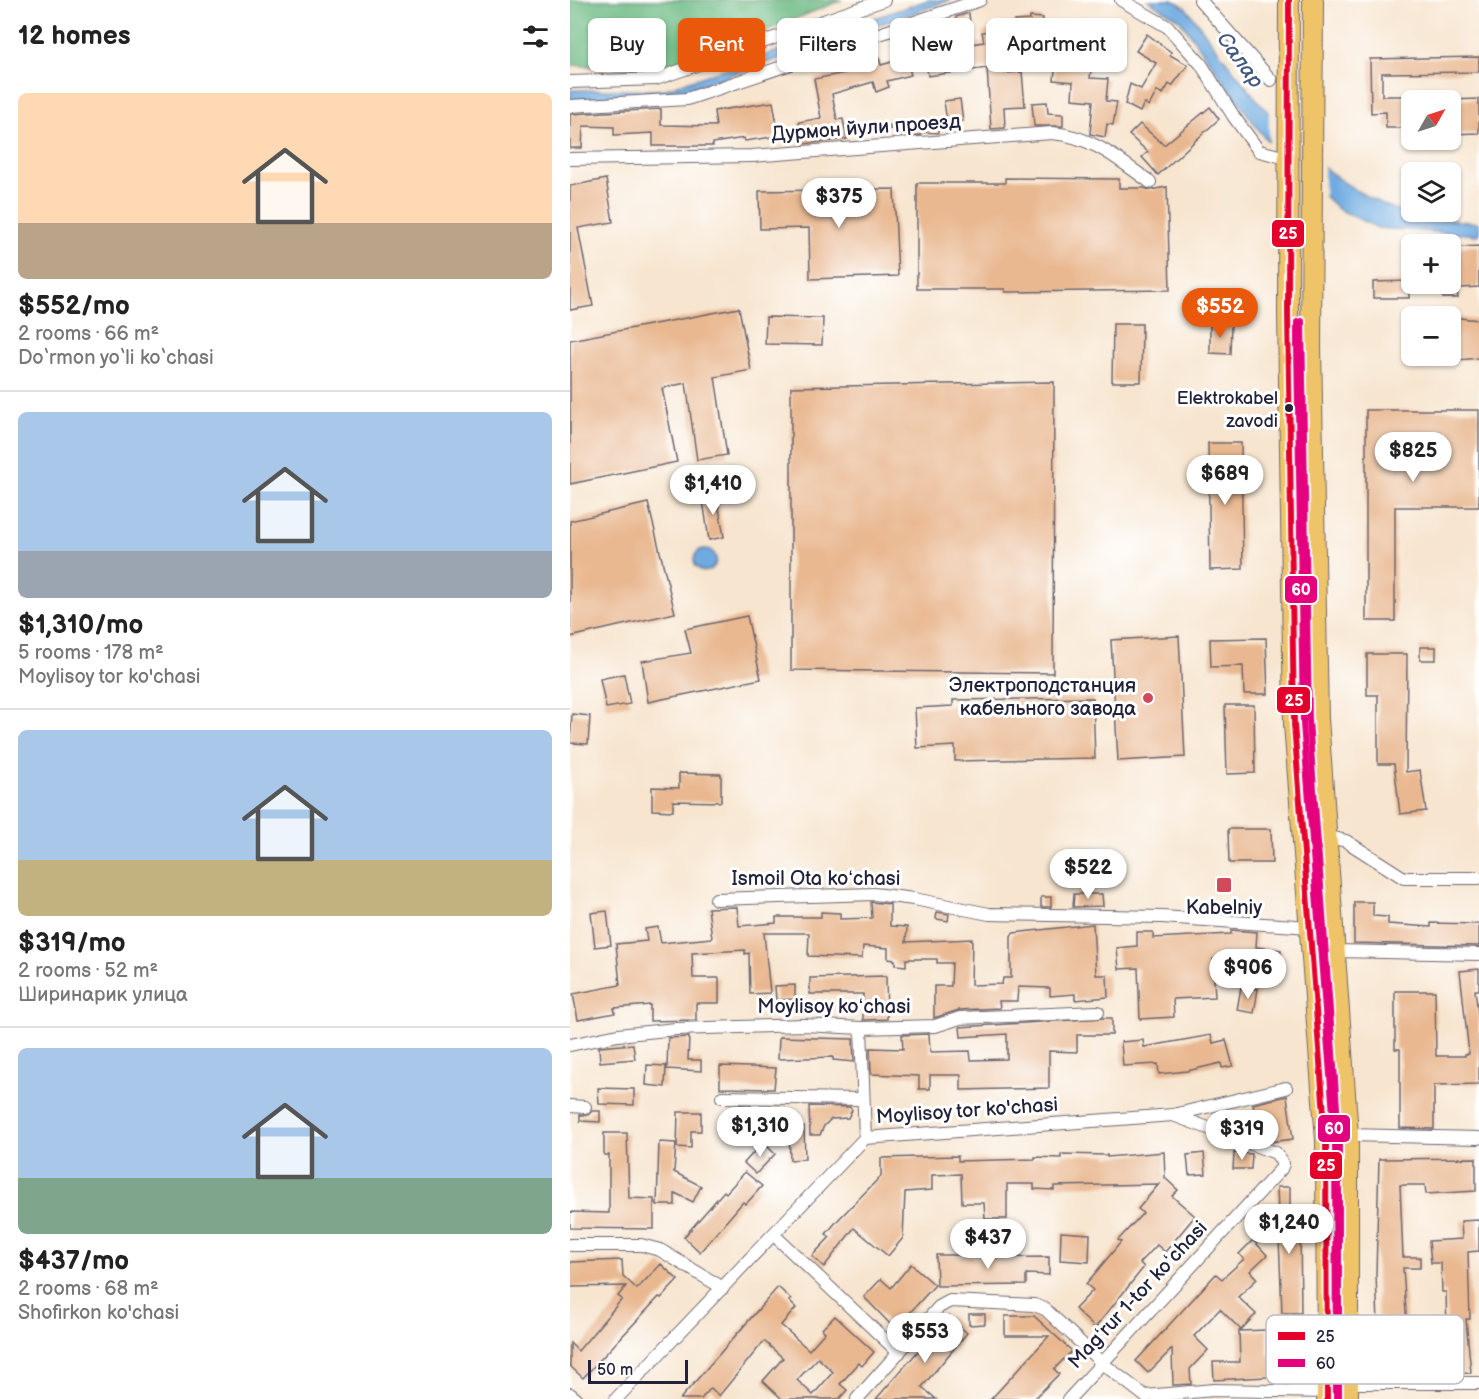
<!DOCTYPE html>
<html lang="en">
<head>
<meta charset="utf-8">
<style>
  :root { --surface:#fff; --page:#f6f6f6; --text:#222; --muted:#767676; --line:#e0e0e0; --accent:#ea580c }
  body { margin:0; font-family:"Balsamiq Sans",sans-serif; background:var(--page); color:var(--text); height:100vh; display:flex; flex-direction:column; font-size:22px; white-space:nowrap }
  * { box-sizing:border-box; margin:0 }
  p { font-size:20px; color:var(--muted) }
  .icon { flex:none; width:33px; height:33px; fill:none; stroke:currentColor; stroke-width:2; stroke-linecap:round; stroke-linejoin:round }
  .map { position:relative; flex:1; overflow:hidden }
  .drawer { display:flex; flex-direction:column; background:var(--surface); width:570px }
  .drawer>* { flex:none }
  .top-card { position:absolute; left:18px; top:18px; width:570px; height:54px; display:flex; gap:12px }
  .needle { width:39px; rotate:51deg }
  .buttons { position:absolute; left:831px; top:90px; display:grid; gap:12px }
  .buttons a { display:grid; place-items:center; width:60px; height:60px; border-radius:9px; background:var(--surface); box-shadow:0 2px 4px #0004; font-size:30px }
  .scale { position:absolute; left:18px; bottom:15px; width:100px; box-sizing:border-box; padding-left:6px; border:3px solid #22223b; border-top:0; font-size:16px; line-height:21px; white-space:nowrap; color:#22223b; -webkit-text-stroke:4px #fff; paint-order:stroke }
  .price { position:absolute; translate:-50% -51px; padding:0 14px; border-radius:21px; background:#fff; color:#222; font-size:20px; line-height:39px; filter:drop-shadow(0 2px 3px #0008) }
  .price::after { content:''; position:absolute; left:50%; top:36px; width:18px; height:14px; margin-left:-9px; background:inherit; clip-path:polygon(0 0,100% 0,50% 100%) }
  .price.selected { background:var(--accent); color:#fff }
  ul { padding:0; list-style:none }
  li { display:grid; align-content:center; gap:12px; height:318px; padding:0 18px }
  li+li { border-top:2px solid var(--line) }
  li span { display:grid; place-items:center; height:186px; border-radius:9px; color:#555 }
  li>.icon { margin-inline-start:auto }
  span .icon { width:108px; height:108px; fill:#fffc; stroke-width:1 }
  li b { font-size:26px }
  h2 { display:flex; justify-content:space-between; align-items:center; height:72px; padding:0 18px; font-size:26px }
  .tag { padding:0 21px; border-radius:9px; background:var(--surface); box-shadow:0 2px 4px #0004; font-size:21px; line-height:54px }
  .tag.selected { background:var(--accent); color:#fff }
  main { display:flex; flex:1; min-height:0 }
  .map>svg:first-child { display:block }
  .forest { fill:#70bc85; stroke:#496f60; stroke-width:1.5 }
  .water { fill:#70abe0; stroke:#49668e; stroke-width:1.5 }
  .pier { fill:#f7e5cf }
  .building { fill:#e9b890; fill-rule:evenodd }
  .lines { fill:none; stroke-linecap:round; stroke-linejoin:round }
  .street-casing { stroke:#6d666f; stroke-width:14 }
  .primary-casing { stroke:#6d666f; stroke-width:22 }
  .street { stroke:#fff; stroke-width:12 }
  .primary { stroke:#efc469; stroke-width:20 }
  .bus-1-casing { stroke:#fff; stroke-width:10 }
  .bus-2-casing { stroke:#fff; stroke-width:10 }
  .bus-1 { stroke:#e4002b; stroke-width:6 }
  .bus-2 { stroke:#e5007d; stroke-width:6 }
  .bus-dot { fill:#22223b; stroke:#fff; stroke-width:2 }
  .poi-dot { fill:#d1495b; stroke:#fff; stroke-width:2 }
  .labels { text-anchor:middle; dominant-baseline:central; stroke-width:6; stroke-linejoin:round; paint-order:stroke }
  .bus-label { font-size:18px; fill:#22223b; stroke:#fff; text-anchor:end }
  .street-label { font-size:20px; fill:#22223b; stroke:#fff }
  .poi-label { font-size:20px; fill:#22223b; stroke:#fff; text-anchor:end }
  .water-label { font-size:21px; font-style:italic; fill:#41597d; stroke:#fff }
  .key { fill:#fff; stroke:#bdbdc4; stroke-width:1.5 }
  .key-label { font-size:16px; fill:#22223b }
  .line-badge { stroke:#fff; stroke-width:2 }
  .badge-label { font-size:16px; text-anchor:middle; font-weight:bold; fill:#fff }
</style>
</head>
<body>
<main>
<section class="drawer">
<h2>12 homes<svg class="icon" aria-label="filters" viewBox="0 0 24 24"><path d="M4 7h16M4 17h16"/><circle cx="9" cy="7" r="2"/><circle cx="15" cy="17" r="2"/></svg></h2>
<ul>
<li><span style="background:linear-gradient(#ffd9b3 70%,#b9a48a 0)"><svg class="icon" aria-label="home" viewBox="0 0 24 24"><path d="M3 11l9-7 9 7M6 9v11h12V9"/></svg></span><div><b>$552/mo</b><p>2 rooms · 66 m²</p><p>Do‘rmon yo‘li ko‘chasi</p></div></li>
<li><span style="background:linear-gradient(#a9c7e8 75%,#9aa5b1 0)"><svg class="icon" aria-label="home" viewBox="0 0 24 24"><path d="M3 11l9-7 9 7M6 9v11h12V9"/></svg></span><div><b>$1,310/mo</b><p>5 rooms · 178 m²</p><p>Moylisoy tor ko'chasi</p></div></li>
<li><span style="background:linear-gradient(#a9c7e8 70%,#c2b280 0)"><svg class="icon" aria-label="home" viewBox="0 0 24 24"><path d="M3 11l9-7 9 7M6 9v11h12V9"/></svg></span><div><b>$319/mo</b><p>2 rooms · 52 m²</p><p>Ширинарик улица</p></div></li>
<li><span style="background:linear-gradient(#a9c7e8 70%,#7fa58c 0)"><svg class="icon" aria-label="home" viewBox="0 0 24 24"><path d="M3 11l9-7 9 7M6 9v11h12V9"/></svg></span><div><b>$437/mo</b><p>2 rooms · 68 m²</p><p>Shofirkon ko'chasi</p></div></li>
</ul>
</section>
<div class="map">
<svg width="909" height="1399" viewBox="0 0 909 1399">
  <rect width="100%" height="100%" fill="#fff"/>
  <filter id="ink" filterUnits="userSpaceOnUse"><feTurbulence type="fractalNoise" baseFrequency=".0167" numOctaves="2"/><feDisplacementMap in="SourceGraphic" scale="12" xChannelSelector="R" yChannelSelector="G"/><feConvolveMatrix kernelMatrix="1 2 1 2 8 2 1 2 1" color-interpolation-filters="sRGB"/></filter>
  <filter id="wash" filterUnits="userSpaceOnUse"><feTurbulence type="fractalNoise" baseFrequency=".008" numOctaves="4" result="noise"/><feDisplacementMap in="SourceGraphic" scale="24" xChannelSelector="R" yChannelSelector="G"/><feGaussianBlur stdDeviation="1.35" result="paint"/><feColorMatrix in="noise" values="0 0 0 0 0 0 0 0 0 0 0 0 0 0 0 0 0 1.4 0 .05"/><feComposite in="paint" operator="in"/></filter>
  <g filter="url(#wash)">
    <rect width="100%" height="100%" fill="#f7e5cf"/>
    <polygon class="forest" points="0,0 272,0 98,70 0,65"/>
    <g class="water">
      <polygon points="358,0 381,0 96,97 0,100 0,90 93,90"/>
      <path d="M578,0H603L615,7C673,81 735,177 827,210C852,219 883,220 909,223V235L808,228L768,209L694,137L610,20Z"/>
      <circle cx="135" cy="560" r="11"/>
    </g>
    <polygon class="pier" points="699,109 754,164 754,199 699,146"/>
    <g id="blocks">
      <g class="building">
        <polygon points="399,13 400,23 387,25 386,17"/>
        <polygon points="460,17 473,18 472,39 451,38 452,52 433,52 435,73 452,72 455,106 434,107 435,128 421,129 417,68 358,76 355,56 388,52 387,46 414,42 412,32 444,27 444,21 460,20"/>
        <polygon points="577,34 601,52 600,55 618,65 602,86 599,84 593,94 587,91 579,106 574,103 570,112 555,104 560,84 571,89 586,63 566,51"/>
        <polygon points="487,51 523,55 520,78 538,79 536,101 547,102 543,125 537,124 535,137 520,134 523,101 502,99 503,82 484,80"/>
        <polygon points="909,57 909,72 812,73 812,96 842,96 842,128 816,128 816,112 801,113 800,59"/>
        <polygon points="309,58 311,65 336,58 341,75 317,81 319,87 306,92 303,82 262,94 267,120 273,119 277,139 233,144 229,122 251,118 244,79 275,73 274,69"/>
        <polygon points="390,99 393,121 377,122 374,101"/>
        <polygon points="909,99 909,133 880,134 880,100"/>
        <polygon points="203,102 209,136 175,141 174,138 143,143 143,146 83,146 83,133 44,135 44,127 13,126 12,148 0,148 0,114 91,109 91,125 146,126 144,111"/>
        <polygon points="477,102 478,113 493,114 493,126 464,126 462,103"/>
        <polygon points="640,107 649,119 588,175 572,157 578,152 559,135 570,124 594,145"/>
        <polygon points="369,119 368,133 351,132 351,135 332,136 332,131 320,129 320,125"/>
        <polygon points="435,178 549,179 549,188 574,188 580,190 597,187 600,290 435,292 435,289 347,289 347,183 435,183"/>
        <polygon points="36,179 43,222 8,228 23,306 0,310 0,186"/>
        <polygon points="324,189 328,276 240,279 239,228 190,229 189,191"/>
        <polygon points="909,246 909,287 891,288 889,247"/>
        <polygon points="839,281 839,298 803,298 803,282"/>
        <polygon points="873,284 887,284 888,298 873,298"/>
        <polygon points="169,308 181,370 145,377 157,455 127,460 116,383 92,388 107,462 0,484 0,340"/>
        <polygon points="196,317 253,318 252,345 195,344"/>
        <polygon points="880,317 909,320 909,358 880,361"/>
        <polygon points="543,324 572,324 571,382 542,382"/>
        <polygon points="640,324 661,324 660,354 640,353"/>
        <polygon points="484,382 483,673 221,670 221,387"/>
        <polygon points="796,410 909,410 909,507 825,507 825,621 796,621"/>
        <polygon points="638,443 671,443 673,569 640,570"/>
        <polygon points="146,491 154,537 139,540 132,494"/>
        <polygon points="78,503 105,613 0,637 0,521"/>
        <polygon points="177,616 191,679 78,702 72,661 121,653 115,629"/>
        <polygon points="609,636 615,757 548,761 541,640"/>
        <polygon points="696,638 698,694 674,694 673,666 641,667 640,639"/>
        <rect x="850" y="647" width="16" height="13"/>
        <polygon points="797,654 837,654 836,772 850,770 856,811 830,814 824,764 808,764 808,695 797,695"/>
        <polygon points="54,674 60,704 36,708 30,679"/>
        <polygon points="523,698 525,758 385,761 385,746 347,748 345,708 383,706 383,700"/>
        <polygon points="655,705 684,705 685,773 657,774"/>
        <polygon points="2,714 20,716 18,744 0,743"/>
        <polygon points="109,773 151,774 151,802 103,801 103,811 82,810 82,787 109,788"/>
        <polygon points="658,829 701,829 702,863 659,863"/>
        <polygon points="504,894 532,894 533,906 503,907"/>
        <rect x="471" y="897" width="10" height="10"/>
        <polygon points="301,902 320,904 320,926 337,927 336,942 402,939 401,985 432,984 433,978 441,978 441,937 443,933 523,924 526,975 537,975 538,997 505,1000 505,994 480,996 480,988 448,987 447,1001 429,1001 430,1008 389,1010 364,1018 364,986 381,986 382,963 367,963 367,959 336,959 336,966 325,965 325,960 318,959 318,948 293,946 292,958 238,956 239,933 194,933 200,993 180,994 179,953 175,954 175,950 122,953 123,978 149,978 149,1003 126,1003 126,1020 80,1021 80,1005 44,1008 45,1013 8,1020 3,994 50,985 46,944 77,941 75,929 88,927 91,943 142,938 138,908 167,907 169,926 206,923 206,917 251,917 251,912 270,913 270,919 302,918"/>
        <polygon points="784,902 803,902 803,916 818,917 818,924 861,927 861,923 909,924 909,946 784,943"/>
        <polygon points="37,911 41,945 25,947 21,913"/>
        <polygon points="367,912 379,914 378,921 366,919"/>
        <polygon points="661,930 687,932 686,947 711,950 710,963 643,959 645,997 603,999 604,1017 570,1019 568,968 549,969 547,948 567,946 567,932 583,932 583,938 661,934"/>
        <polygon points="909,969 909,990 905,990 909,1021 909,1084 864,1085 864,1129 830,1128 830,1049 825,1049 825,991 865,991 866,1056 895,1056 895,1054 899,1054 890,971"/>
        <polygon points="316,976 317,1019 293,1020 293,994 240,994 240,978"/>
        <polygon points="225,985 225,999 206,1000 205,986"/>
        <polygon points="671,987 688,989 684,1013 667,1010"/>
        <polygon points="533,1018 542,1018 542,1035 507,1035 507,1052 479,1051 479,1088 391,1090 391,1075 360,1075 360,1089 349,1089 349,1076 301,1074 300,1048 333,1049 332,1035 359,1034 360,1052 400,1051 401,1060 437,1059 437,1034 391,1037 390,1027"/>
        <polygon points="641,1035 643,1043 656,1040 663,1066 652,1068 651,1063 617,1071 589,1074 588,1064 553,1066 551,1042 573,1040 574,1047"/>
        <polygon points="119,1037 118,1060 131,1060 131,1071 97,1069 98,1038"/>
        <polygon points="209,1037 283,1039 284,1062 263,1060 263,1057 208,1059"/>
        <polygon points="63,1044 65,1059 30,1062 29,1047"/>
        <polygon points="77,1065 96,1066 95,1087 76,1085"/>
        <polygon points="150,1066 206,1068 204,1089 150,1088"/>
        <polygon points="28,1088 64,1089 64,1105 29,1104"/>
        <polygon points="717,1096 723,1139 700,1142 688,1137 683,1104"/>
        <polygon points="166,1105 181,1106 183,1125 167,1126"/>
        <polygon points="239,1106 280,1107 282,1110 278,1118 261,1119 254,1126 250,1135 240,1135"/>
        <polygon points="22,1111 30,1111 30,1122 10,1121 10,1115 18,1115"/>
        <polygon points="108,1112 131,1112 131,1131 121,1131 121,1148 107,1147"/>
        <polygon points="219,1127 234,1127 235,1159 220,1160"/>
        <polygon points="34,1133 57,1133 59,1198 84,1199 84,1229 0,1228 0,1212 39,1213 39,1155 34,1155"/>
        <polygon points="89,1142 106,1143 104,1172 131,1186 123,1202 105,1193 105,1205 87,1205"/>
        <polygon points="193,1142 205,1154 186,1174 174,1163"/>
        <polygon points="594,1152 595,1178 608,1190 602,1196 625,1216 595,1252 587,1245 570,1263 574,1267 525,1328 505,1309 523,1290 516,1284 551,1242 548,1240 573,1213 568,1209 589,1184 484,1186 484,1190 464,1189 464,1184 437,1184 437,1219 415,1219 414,1203 392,1203 391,1174 362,1175 362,1190 335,1192 333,1238 318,1256 284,1228 254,1267 242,1256 260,1237 256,1234 267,1221 311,1176 311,1158 388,1156 388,1161 465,1159 465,1157 491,1158 491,1154 537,1155 537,1157"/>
        <polygon points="634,1153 636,1174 619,1175 617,1155"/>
        <polygon points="664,1153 682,1154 681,1169 663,1169"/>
        <polygon points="906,1158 906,1191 856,1194 855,1185 830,1185 833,1257 850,1257 850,1268 833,1268 837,1327 851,1327 854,1371 810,1372 806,1274 809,1159"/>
        <polygon points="175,1172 192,1186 176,1204 173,1202 130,1252 114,1237 154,1191 156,1193"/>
        <polygon points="707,1187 720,1187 720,1225 730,1225 731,1313 712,1313"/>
        <polygon points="909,1220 909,1251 898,1252 900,1319 896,1319 901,1373 878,1374 876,1292 872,1292 871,1263 861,1263 859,1241 892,1239 891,1221"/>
        <polygon points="491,1232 520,1234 519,1262 490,1260"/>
        <polygon points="683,1240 697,1255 680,1271 687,1279 668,1297 686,1314 671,1330 650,1309 624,1336 638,1350 620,1369 621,1384 603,1385 602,1349 578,1373 566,1361 646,1274 652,1279 674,1259 669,1254"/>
        <polygon points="366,1255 403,1255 403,1258 479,1257 479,1275 456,1274 456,1285 367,1286"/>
        <polygon points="52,1260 53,1276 67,1289 91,1264 108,1280 91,1298 89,1297 13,1378 0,1366 0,1343 8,1351 52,1299 48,1296 56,1286 0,1287 0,1262"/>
        <polygon points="341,1264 365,1285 325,1329 294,1297 311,1279 321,1288"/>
        <path d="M208,1287L221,1299L219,1301L226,1308L211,1325L239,1350L255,1332L252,1329L265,1316L304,1352L292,1366L289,1363L270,1384L277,1390L269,1399H212L193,1381L213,1358L194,1341L149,1396L141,1388L131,1399H110ZM248,1358L263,1372L243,1395L227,1380Z"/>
        <polygon points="399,1314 415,1314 415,1324 399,1325"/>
        <polygon points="379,1316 397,1333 352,1387 366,1399 306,1399"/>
        <polygon points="435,1316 464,1316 502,1351 484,1369 489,1374 464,1399 421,1399 479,1336 435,1336"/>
        <polygon points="697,1330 698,1355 730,1355 730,1375 644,1380 643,1362 670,1362 669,1331"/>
      </g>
    </g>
  </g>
  <g filter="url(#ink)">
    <use href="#blocks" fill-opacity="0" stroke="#6d666f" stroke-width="1.5"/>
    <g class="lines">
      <defs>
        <g id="street">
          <polyline points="551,0 598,27 631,64 664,117 689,151 717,158"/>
          <polyline points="630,0 701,80"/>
          <polyline points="0,82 86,79 314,0"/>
          <polyline points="0,106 117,99 410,0"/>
          <path d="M0,159L182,156L482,133C522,136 549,160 580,182"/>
          <polyline points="756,836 776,841 834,878 909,878"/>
          <polyline points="146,899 304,894 344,899 419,914 592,917 740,927"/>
          <polyline points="766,951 909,954"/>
          <polyline points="291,1028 295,1138"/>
          <polyline points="0,1045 48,1035 106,1029 234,1025 291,1028 365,1026 390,1018 528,1012"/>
          <polyline points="152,1097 293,1099"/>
          <polyline points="0,1106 15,1107"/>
          <polyline points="778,1135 909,1138"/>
          <polyline points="204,1235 329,1353"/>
          <polyline points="0,1245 71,1245 90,1250 153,1288"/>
          <polyline points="778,1383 909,1383"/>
          <polyline points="0,1394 6,1399"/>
          <polyline points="46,1399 295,1138 603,1115 716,1088"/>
          <polyline points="287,1399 369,1307 380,1301 464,1305 475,1309 532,1363 575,1396 644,1390 757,1392"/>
          <polyline points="499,1399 711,1169 713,1164 706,1153 603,1115"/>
        </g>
        <g id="primary">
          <polyline points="719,0 718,313 724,724 756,1140 757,1399"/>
          <polyline points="743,0 741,347 748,719 778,1135 778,1399"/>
        </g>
      </defs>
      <use href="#street" class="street-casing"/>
      <use href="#primary" class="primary-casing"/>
      <use href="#street" class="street"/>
      <use href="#primary" class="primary"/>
      <defs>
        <polyline id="bus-1" points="719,0 718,313 724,724 756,1140 757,1399"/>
        <polyline id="bus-2" points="766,1399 765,1140 733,724 727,346 727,322 732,321 739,720 769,1135 769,1399"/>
      </defs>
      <use href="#bus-1" class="bus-1-casing"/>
      <use href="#bus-2" class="bus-2-casing"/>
      <use href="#bus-1" class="bus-1"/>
      <use href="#bus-2" class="bus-2"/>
    </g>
  </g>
  <circle class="bus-dot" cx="719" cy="408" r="5"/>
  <g class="poi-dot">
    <circle cx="578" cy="698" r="6"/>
    <rect x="646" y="877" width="16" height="16" rx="3"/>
  </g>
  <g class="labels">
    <g class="bus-label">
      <text x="708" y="398">Elektrokabel<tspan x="708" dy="23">zavodi</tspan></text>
    </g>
    <g class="street-label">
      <text transform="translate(296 128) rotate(-4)">Дурмон йули проезд</text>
      <text x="246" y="879">Ismoil Ota koʻchasi</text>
      <text x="264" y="1007">Moylisoy koʻchasi</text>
      <text transform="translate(397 1111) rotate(-4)">Moylisoy tor ko'chasi</text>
      <text transform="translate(568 1295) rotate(-47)">Magʻrur 1-tor koʻchasi</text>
    </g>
    <g class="poi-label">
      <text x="566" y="686">Электроподстанция<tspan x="566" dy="23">кабельного завода</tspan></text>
      <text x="654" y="908" text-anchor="middle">Kabelniy</text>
    </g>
    <g class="water-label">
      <text transform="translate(670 60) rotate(54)">Салар</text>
    </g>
  </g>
  <rect x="696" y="1315" width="198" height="69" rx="9" class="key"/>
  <rect x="708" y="1332" width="27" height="8" fill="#e4002b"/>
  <rect x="708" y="1359" width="27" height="8" fill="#e5007d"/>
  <g class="key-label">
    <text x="746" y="1342">25</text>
    <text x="746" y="1369">60</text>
  </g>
  <g class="line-badge">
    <rect x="701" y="219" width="34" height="29" rx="6" fill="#e4002b"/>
    <rect x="714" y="575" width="34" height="29" rx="6" fill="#e5007d"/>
    <rect x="706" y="686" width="35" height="28" rx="6" fill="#e4002b"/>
    <rect x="747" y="1114" width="34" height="29" rx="6" fill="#e5007d"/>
    <rect x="739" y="1151" width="34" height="29" rx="6" fill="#e4002b"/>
  </g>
  <g class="badge-label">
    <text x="718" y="239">25</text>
    <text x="731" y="595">60</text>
    <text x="724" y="706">25</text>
    <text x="764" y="1134">60</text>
    <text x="756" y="1171">25</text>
  </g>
</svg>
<div class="buttons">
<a><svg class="needle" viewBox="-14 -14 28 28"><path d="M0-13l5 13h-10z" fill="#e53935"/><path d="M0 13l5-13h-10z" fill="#767676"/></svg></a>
<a><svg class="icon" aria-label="layers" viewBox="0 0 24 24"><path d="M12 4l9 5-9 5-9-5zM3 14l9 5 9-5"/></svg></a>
<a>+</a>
<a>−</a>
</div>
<div class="scale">50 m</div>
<b class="price" style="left:269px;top:229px">$375</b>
<b class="price selected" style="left:650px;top:339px">$552</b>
<b class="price" style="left:843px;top:483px">$825</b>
<b class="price" style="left:655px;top:506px">$689</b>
<b class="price" style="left:143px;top:516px">$1,410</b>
<b class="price" style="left:518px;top:900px">$522</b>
<b class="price" style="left:678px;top:1000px">$906</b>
<b class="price" style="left:190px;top:1158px">$1,310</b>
<b class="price" style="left:672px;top:1161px">$319</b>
<b class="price" style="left:719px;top:1255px">$1,240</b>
<b class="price" style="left:418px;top:1270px">$437</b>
<b class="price" style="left:355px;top:1364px">$553</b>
<div class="top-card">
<a class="tag">Buy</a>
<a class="tag selected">Rent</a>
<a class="tag">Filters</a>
<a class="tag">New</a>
<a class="tag">Apartment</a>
</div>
</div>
</main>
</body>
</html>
